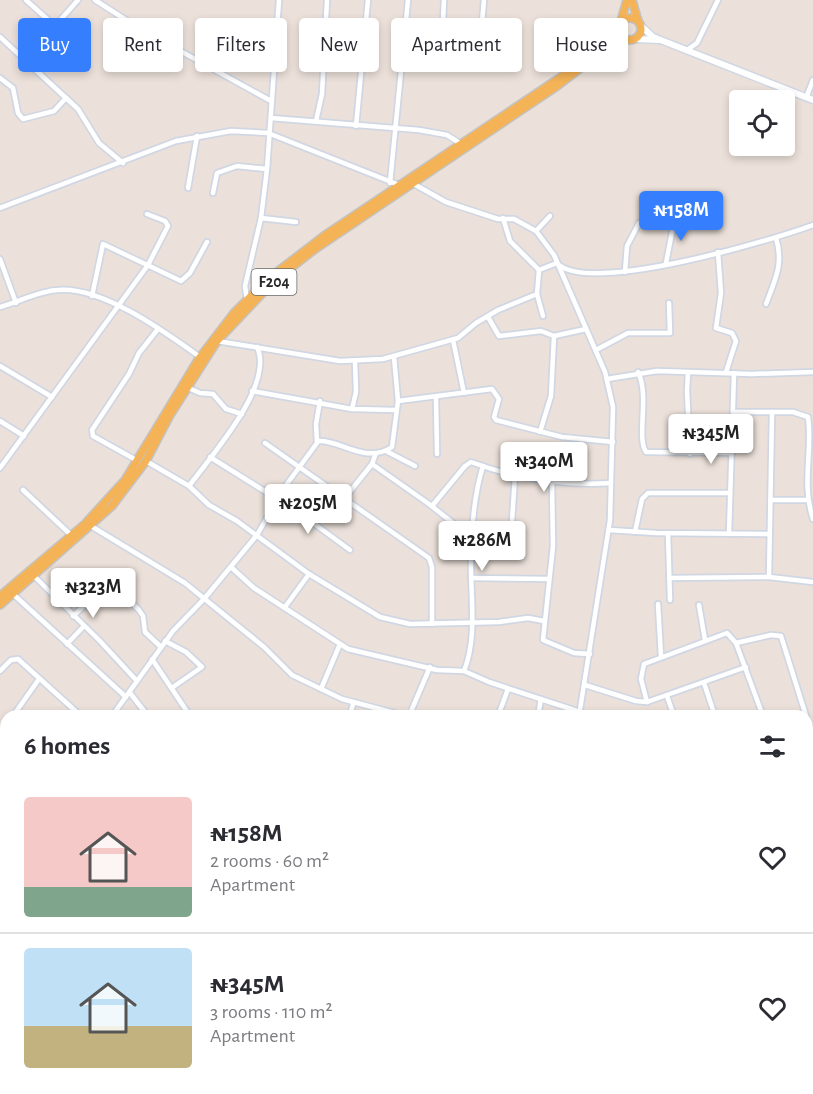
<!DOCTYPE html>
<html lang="en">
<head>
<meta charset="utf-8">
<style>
  :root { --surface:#fff; --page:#f2f2f3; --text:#2b2b33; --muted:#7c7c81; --line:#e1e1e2; --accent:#357fff }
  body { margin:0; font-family:"Alegreya Sans",sans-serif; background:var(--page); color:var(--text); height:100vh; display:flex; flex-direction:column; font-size:22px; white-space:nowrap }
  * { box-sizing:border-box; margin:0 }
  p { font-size:20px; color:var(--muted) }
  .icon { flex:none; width:33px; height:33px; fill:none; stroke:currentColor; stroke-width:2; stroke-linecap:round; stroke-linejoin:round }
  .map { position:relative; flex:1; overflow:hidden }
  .side { position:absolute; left:0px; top:710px; width:813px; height:386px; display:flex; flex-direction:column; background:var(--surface); border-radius:18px 18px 0 0; box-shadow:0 3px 9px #0003 }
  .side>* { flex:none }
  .banner { position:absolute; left:18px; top:18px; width:777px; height:54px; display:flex; gap:12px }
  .fabs { position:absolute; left:729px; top:90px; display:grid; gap:12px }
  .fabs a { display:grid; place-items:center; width:66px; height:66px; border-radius:6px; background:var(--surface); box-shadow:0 3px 9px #0003; font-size:30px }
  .price { position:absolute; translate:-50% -51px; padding:0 14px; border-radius:6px; background:#fff; color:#222; font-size:20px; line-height:39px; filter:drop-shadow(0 2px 3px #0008) }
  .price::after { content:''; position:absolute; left:50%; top:36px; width:18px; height:14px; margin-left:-9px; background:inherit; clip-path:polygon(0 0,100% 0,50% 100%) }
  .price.active { background:var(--accent); color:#fff }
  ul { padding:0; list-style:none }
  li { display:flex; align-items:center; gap:18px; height:150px; padding:0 24px }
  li+li { border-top:2px solid var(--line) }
  li span { display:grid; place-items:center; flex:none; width:168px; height:120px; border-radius:6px; color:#555 }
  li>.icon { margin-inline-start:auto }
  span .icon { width:72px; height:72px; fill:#fffc; stroke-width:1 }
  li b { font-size:26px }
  h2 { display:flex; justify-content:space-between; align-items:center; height:72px; padding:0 24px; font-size:26px }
  .pill { padding:0 21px; border-radius:6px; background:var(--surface); box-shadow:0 3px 9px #0003; font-size:21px; line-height:54px }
  .pill.active { background:var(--accent); color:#fff }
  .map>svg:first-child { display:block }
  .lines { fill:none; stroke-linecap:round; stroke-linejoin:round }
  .minor-casing { stroke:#d0d7e3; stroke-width:8 }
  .tertiary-casing { stroke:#d0d7e3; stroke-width:8 }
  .secondary-casing { stroke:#d0d7e3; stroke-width:9 }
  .primary-casing { stroke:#c3c3c3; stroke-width:10 }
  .minor { stroke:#fff; stroke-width:4.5 }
  .tertiary { stroke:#fff; stroke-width:5 }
  .secondary { stroke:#fff; stroke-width:6 }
  .primary { stroke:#f5b357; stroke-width:7 }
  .labels { text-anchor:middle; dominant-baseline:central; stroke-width:6; stroke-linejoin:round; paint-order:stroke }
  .shield { fill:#fff; stroke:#696969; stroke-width:1.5 }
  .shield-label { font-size:16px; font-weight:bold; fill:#292929 }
</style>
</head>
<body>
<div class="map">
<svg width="813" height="1094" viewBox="0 0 813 1094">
  <rect width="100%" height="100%" fill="#ece1da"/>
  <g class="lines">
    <defs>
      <g id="minor">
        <polyline points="26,0 55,26"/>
        <polyline points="95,0 137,27 271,101"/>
        <polyline points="444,0 442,43 475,48 480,44 484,0"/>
        <polyline points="0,37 66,98"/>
        <polyline points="687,50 697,43 718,0"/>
        <polyline points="25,60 78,0"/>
        <polyline points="0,78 13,88 18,113 23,119 54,111 66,98 78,109 99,143 123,163"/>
        <polyline points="806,98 813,80"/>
        <polyline points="271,118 419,130 447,135 461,144"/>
        <polyline points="316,121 322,94 327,0"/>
        <polyline points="356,126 368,0"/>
        <polyline points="390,183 408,0"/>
        <polyline points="412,183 446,202 498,219 514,219 536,231 554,255 605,372 613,407 610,520 579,716"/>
        <polyline points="188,188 197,136"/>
        <polyline points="213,193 217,173 237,166 267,169"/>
        <polyline points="0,208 176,141 231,131 268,133 399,185"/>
        <polyline points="261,218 296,222"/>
        <polyline points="503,218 510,241 539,270"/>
        <polyline points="536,231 550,216"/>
        <polyline points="718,252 721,293 716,328 732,333 736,341 726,372"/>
        <polyline points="0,259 16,303"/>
        <polyline points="666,263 675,217"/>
        <path d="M559,265C595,293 769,241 813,225"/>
        <polyline points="625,272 627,246 639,223"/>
        <polyline points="537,294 543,316"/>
        <polyline points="92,296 103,244 181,281 190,273 207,242"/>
        <polyline points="247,300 245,286 261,218 267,169 279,0"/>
        <path d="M766,304C775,280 784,264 776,238"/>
        <path d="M0,307C19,302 38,291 58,290C102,286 165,332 200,357"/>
        <polyline points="488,317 499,336 541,331 554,336 551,396 540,432"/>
        <polyline points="554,336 586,329"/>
        <polyline points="453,340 464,393"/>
        <polyline points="217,341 340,361 383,359 458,338 476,323 498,310 537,294 539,270 557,263"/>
        <polyline points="596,350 628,333 670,333 669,303"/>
        <polyline points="0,366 52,397"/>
        <path d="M638,372C650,396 636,437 646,452L732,453"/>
        <polyline points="688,372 687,391 690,454"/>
        <polyline points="607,379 657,371 752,374 813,372"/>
        <polyline points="186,387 200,393 213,394 226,409 242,414"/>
        <polyline points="252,391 352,409 395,410"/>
        <polyline points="436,397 437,454"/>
        <polyline points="398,401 492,389 499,399 494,417 496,420 562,437 613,442"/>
        <polyline points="352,409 356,392 355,361"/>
        <path d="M734,412H793L808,417C813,450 801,483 813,519"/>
        <polyline points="0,421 24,436"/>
        <path d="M318,441C340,439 365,465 392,447L398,401L394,357"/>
        <polyline points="265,443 429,558 432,567 432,624"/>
        <polyline points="386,451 415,466"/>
        <polyline points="210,457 298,512 350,550"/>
        <polyline points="138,461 93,436 92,430 129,374 139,353 158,329"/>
        <polyline points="146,461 189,486 209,505 237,521 309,574 380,617 410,624 499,622 528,618 544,621"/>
        <polyline points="372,464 429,504 472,538 506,540 511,536 515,476"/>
        <polyline points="0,468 148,265 168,226 165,221 147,214"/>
        <polyline points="552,483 553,546 543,640 574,653 590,654"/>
        <path d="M189,486C211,456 275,385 257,347"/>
        <polyline points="23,490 71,535"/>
        <polyline points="344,499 372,464 376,453"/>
        <polyline points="771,500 807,500"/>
        <path d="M432,506L465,466L471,462C517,479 562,486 611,483"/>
        <polyline points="91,526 185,583 264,647 292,675 342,699 406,716"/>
        <polyline points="609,530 656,533 769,534"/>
        <polyline points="635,532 642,499 648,493 730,493"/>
        <polyline points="668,533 670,600"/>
        <polyline points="729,534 734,373"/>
        <polyline points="232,568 254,588 348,649 437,670 464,671 489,682 580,712"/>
        <polyline points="33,575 100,641 136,680"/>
        <polyline points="769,577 772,412"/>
        <polyline points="471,578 549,579"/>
        <polyline points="669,578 769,577 813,582"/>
        <polyline points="13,594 126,697"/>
        <polyline points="658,604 661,656"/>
        <polyline points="699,605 705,640"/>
        <polyline points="285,607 309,574"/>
        <polyline points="73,616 103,589 119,591 139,610 143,616 145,632 161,647"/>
        <polyline points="165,641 186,652 202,667 173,687"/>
        <polyline points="736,643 771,635 781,636 806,716"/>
        <polyline points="67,644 84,626"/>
        <polyline points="152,659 190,716"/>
        <polyline points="0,671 11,660 18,659 81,716"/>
        <path d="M464,671C477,639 471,600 471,566C471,533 473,498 483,466"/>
        <polyline points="704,683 715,716"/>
        <polyline points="585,685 636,701 647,702 746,667"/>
        <polyline points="321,689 340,644"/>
        <polyline points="130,693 148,716"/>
        <polyline points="667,696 674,716"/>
        <polyline points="647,702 641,679 644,664 727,633 736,643 763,716"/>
        <polyline points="13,716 39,679"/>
        <polyline points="112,716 173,631 204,599 257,535 284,488 317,443 316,424 320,401"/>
        <polyline points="349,716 354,702"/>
        <polyline points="409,716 430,667"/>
        <polyline points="498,716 508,689"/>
        <polyline points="538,716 541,699"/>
        <polyline points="807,720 813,740"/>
        <polyline points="0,734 6,725"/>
        <polyline points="0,766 6,758"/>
        <polyline points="0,835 6,840"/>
        <polyline points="807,843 813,851"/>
        <polyline points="0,861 6,851"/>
        <polyline points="0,887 6,891"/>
        <polyline points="0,967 6,956"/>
        <polyline points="807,972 813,975"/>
        <polyline points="0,1033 6,1035"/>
        <polyline points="807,1036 813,1042"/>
        <polyline points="159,1089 172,1094"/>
        <polyline points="256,1089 269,1094"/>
        <polyline points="427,1089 436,1094"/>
        <polyline points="697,1089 702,1094"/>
        <polyline points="85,1094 87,1089"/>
        <polyline points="132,1094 134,1089"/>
        <polyline points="468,1094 470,1089"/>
        <polyline points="517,1094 519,1089"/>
        <polyline points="640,1094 642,1089"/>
      </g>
      <g id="tertiary">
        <polyline points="807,1024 813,1017"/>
        <polyline points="752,1094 756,1089"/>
      </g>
      <g id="secondary">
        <polyline points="640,25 653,37 813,100"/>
        <polyline points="636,39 659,40"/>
      </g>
      <g id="primary">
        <polyline points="632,0 638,21"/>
        <circle cx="630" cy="29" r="11"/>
        <polyline points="621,21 627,0"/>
        <polyline points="597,52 618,29"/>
        <polyline points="0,596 85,524 125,480 198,360 234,313 268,279 324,236 579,65"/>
        <polyline points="0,605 112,506 146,461 170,415 217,341 274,281 315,249 557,86 586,64 626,40"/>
      </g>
    </defs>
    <use href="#minor" class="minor-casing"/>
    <use href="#tertiary" class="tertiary-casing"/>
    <use href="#secondary" class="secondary-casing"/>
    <use href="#primary" class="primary-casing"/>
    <use href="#minor" class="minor"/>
    <use href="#tertiary" class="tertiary"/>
    <use href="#secondary" class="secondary"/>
    <use href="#primary" class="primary"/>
  </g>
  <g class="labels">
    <rect class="shield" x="251.5" y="269" width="45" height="26" rx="4.5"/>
    <g class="shield-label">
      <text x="274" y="282">F204</text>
    </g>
  </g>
</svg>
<div class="fabs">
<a><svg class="icon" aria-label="locate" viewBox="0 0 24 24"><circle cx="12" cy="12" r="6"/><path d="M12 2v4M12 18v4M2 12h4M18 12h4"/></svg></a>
</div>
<b class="price active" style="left:681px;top:242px">₦158M</b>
<b class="price" style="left:711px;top:465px">₦345M</b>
<b class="price" style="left:544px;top:493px">₦340M</b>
<b class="price" style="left:308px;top:535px">₦205M</b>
<b class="price" style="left:482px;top:572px">₦286M</b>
<b class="price" style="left:93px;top:619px">₦323M</b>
<div class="banner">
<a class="pill active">Buy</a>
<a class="pill">Rent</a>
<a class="pill">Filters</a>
<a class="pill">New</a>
<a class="pill">Apartment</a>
<a class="pill">House</a>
</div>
<section class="side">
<h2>6 homes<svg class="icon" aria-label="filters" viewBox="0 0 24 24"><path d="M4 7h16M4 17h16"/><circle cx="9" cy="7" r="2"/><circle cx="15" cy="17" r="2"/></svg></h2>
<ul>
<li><span style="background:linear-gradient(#f6c9c9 75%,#7fa58c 0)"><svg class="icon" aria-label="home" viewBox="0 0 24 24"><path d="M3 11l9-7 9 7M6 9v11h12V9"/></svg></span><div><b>₦158M</b><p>2 rooms · 60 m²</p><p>Apartment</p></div><svg class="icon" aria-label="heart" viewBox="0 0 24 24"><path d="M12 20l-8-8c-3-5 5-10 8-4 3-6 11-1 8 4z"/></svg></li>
<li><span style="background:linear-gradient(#bfe0f5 65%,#c2b280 0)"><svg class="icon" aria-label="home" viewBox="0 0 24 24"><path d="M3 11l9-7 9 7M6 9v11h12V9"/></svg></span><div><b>₦345M</b><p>3 rooms · 110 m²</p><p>Apartment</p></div><svg class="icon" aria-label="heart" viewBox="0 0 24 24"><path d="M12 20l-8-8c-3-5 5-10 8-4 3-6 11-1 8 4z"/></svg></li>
</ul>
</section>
</div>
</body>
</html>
